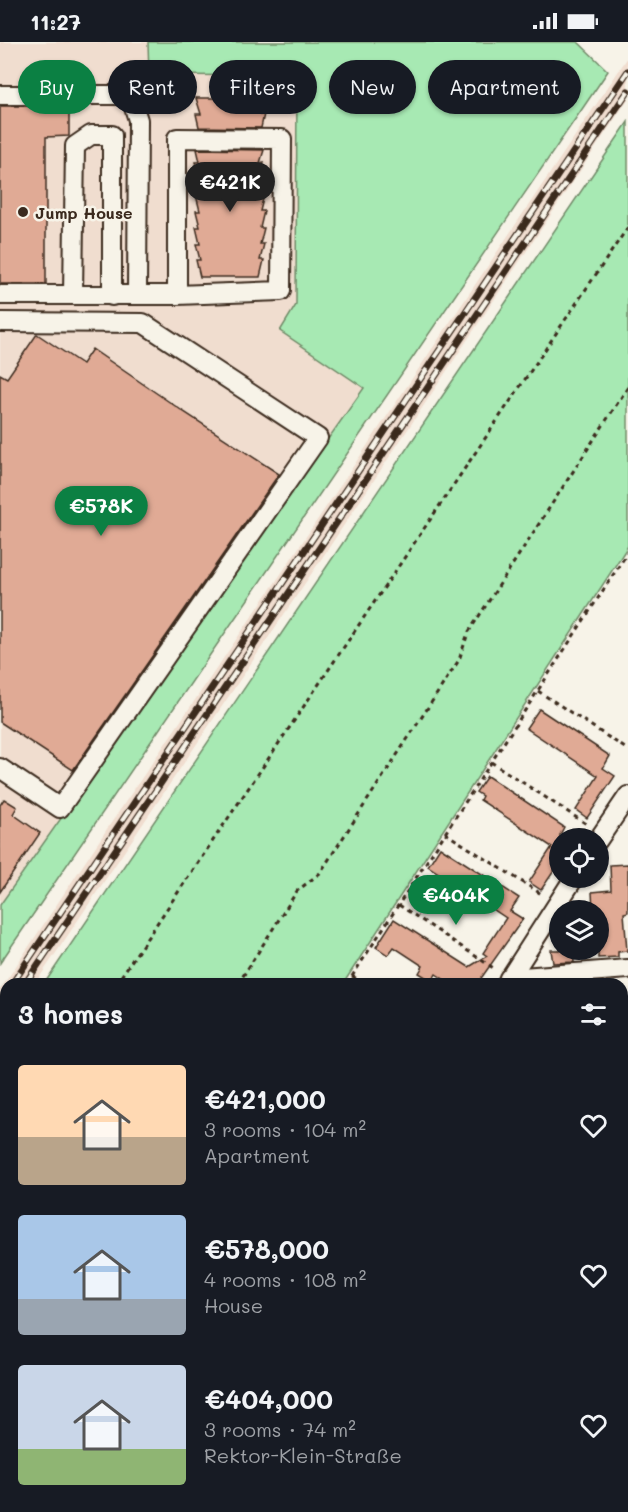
<!DOCTYPE html>
<html lang="en">
<head>
<meta charset="utf-8">
<style>
  :root { --surface:#171b24; --page:#20242c; --text:#f1f3f6; --muted:#9ea1a6; --accent:#0b8043 }
  body { margin:0; font-family:Mali,sans-serif; background:var(--page); color:var(--text); height:100vh; display:flex; flex-direction:column; font-size:22px; white-space:nowrap }
  * { box-sizing:border-box; margin:0 }
  p { font-size:20px; color:var(--muted) }
  .icon { flex:none; width:33px; height:33px; fill:none; stroke:currentColor; stroke-width:2; stroke-linecap:round; stroke-linejoin:round }
  .map { position:relative; flex:1; overflow:hidden }
  .details { position:absolute; left:0px; top:936px; width:628px; height:534px; display:flex; flex-direction:column; background:var(--surface); border-radius:18px 18px 0 0; box-shadow:0 2px 4px #0004 }
  .details>* { flex:none }
  .hud { position:absolute; left:18px; top:18px; width:592px; height:54px; display:flex; gap:12px }
  .fabs { position:absolute; left:549px; top:786px; display:grid; gap:12px }
  .fabs a { display:grid; place-items:center; width:60px; height:60px; border-radius:50%; background:var(--surface); box-shadow:0 2px 4px #0004; font-size:30px }
  .price { position:absolute; translate:-50% -51px; padding:0 14px; border-radius:21px; background:var(--accent); color:#fff; font-size:20px; line-height:39px; filter:drop-shadow(0 2px 3px #0008) }
  .price::after { content:''; position:absolute; left:50%; top:36px; width:18px; height:14px; margin-left:-9px; background:inherit; clip-path:polygon(0 0,100% 0,50% 100%) }
  .price.current { background:#222; color:#fff }
  ul { padding:0; list-style:none }
  li { display:flex; align-items:center; gap:18px; height:150px; padding:0 18px }
  li span { display:grid; place-items:center; flex:none; width:168px; height:120px; border-radius:6px; color:#555 }
  li>.icon { margin-inline-start:auto }
  span .icon { width:72px; height:72px; fill:#fffc; stroke-width:1 }
  li b { font-size:26px }
  h2 { display:flex; justify-content:space-between; align-items:center; height:72px; padding:0 18px; font-size:26px }
  .tag { padding:0 21px; border-radius:27px; background:var(--surface); box-shadow:0 2px 4px #0004; font-size:21px; line-height:54px }
  .tag.current { background:var(--accent); color:#fff }
  .status { display:flex; justify-content:space-between; align-items:center; height:42px; padding:0 30px; background:var(--surface); direction:ltr }
  .status svg { height:16px; fill:currentColor }
  .map>svg:first-child { display:block }
  .built { fill:#f0ddcf }
  .green { fill:#a7e9b3; stroke:#718a68; stroke-width:1.5 }
  .building { fill:#e0aa95; stroke:#3b2a1e; stroke-width:1.5 }
  .lines { fill:none; stroke-linecap:round; stroke-linejoin:round }
  .minor-casing { stroke:#3b2a1e; stroke-width:22 }
  .path { stroke:#3b2a1e; stroke-width:3; stroke-dasharray:4.5 4.5; stroke-linecap:butt }
  .minor { stroke:#f7f3e8; stroke-width:18 }
  .rail-casing { stroke:#3b2a1e; stroke-width:7 }
  .rail { stroke:#f7f3e8; stroke-width:4.5; stroke-dasharray:14; stroke-linecap:butt }
  .poi-dot { fill:#3b2a1e; stroke:#f7f3e8; stroke-width:2 }
  .labels { text-anchor:middle; dominant-baseline:central; stroke-width:5; stroke-linejoin:round; paint-order:stroke }
  .poi-label { font-size:16px; font-weight:bold; fill:#3b2a1e; stroke:#f7f3e8; text-anchor:start }
</style>
</head>
<body>
<div class="status"><b>11:27</b><svg viewBox="0 0 49 12"><path d="M0 12V9h3v3zM5 12V6h3v6zM10 12V3h3v9zM15 12V0h3v12zM26 1h20v11H26zM47 4h2v5h-2z"/></svg></div>
<div class="map">
<svg width="628" height="1470" viewBox="0 0 628 1470">
  <rect width="100%" height="100%" fill="#f7f3e8"/>
  <filter id="ink" filterUnits="userSpaceOnUse"><feTurbulence type="fractalNoise" baseFrequency=".0167" numOctaves="2"/><feDisplacementMap in="SourceGraphic" scale="12" xChannelSelector="R" yChannelSelector="G"/><feConvolveMatrix kernelMatrix="1 2 1 2 8 2 1 2 1" color-interpolation-filters="sRGB"/></filter>
  <g filter="url(#ink)">
    <g class="built">
      <polygon points="0,0 148,0 149,33 297,34 296,263 364,346 0,863"/>
      <polygon points="628,15 628,57 320,519 35,942 6,942 6,985 0,994 0,948 107,787 283,529"/>
      <polygon points="256,1464 378,1464 395,1470 253,1470"/>
    </g>
    <g class="green">
      <polygon points="148,0 578,0 608,29 0,921 0,863 364,346 280,289 296,263 297,34 149,33"/>
      <polygon points="628,80 628,504 343,942 44,942"/>
      <polygon points="6,999 6,1464 35,1464 32,1470 0,1470 0,1008"/>
      <polygon points="623,1382 628,1382 628,1470 395,1470 378,1464 622,1464"/>
    </g>
    <g class="building">
      <polygon points="196,56 264,56 260,73 264,72 261,86 199,85 196,72 201,72"/>
      <polygon points="0,64 69,64 69,94 46,95 46,242 0,242"/>
      <polygon points="197,107 264,108 260,121 264,120 260,137 264,137 260,153 264,153 260,169 264,169 260,186 264,186 260,202 264,202 260,218 264,218 260,235 200,235 196,218 200,218 196,202 200,202 196,185 200,185 196,169 200,169 196,153 200,153 196,136 200,136 196,120 200,120"/>
      <polygon points="37,292 82,322 92,307 184,370 279,432 73,728 0,680 0,332 7,336"/>
      <polygon points="539,667 610,714 603,726 615,734 587,776 576,768 598,734 526,686"/>
      <polygon points="487,734 564,785 560,793 560,820 541,848 529,840 552,805 480,758 482,754 476,750"/>
      <polygon points="4,757 17,765 13,772 40,791 0,850 0,763"/>
      <polygon points="440,805 519,856 510,869 523,877 477,942 451,942 436,932 432,939 419,931 423,924 394,905 388,913 376,905 394,877 469,925 487,914 483,911 506,876 428,824"/>
      <polygon points="628,822 628,870 624,871 627,909 618,910 618,915 598,916 598,868 593,868 592,850 611,848 610,823"/>
      <polygon points="551,908 573,908 574,920 553,921"/>
    </g>
    <g class="lines">
      <defs>
        <g id="minor">
          <polyline points="0,53 130,53 138,78 137,253"/>
          <polyline points="0,253 177,253 281,249 282,97 177,96 177,253"/>
          <polyline points="73,253 75,104 91,93 112,93 112,254"/>
          <polyline points="0,280 143,281 318,396 60,766 0,726"/>
          <polyline points="598,798 628,754"/>
          <polyline points="509,936 628,927"/>
          <polyline points="506,942 574,836"/>
          <polyline points="622,1140 628,1140"/>
          <polyline points="622,1187 627,1234 622,1239"/>
        </g>
      </defs>
      <use href="#minor" class="minor-casing"/>
      <g class="path">
        <polyline points="538,649 628,708"/>
        <polyline points="491,720 588,783"/>
        <polyline points="445,791 543,853"/>
        <polyline points="399,863 495,927"/>
        <polyline points="352,934 365,942"/>
        <polyline points="116,942 628,185"/>
        <polyline points="238,942 297,849 320,831 459,618 468,591 628,345"/>
        <polyline points="347,942 628,510"/>
        <polyline points="0,1115 6,1106"/>
        <polyline points="0,1240 6,1230"/>
        <polyline points="622,1302 628,1308"/>
        <polyline points="0,1360 6,1349"/>
        <polyline points="622,1403 628,1402"/>
        <polyline points="622,1428 625,1470"/>
        <polyline points="36,1470 39,1464"/>
        <polyline points="248,1470 252,1464"/>
      </g>
      <use href="#minor" class="minor"/>
      <defs>
        <g id="rail">
          <polyline points="12,942 628,29"/>
          <polyline points="25,942 628,49"/>
          <polyline points="0,960 6,951"/>
          <polyline points="0,979 6,971"/>
        </g>
      </defs>
      <use href="#rail" class="rail-casing"/>
      <use href="#rail" class="rail"/>
    </g>
  </g>
  <circle class="poi-dot" cx="23" cy="170" r="6"/>
  <g class="labels">
    <g class="poi-label">
      <text x="35" y="170">Jump House</text>
    </g>
  </g>
</svg>
<div class="fabs">
<a><svg class="icon" aria-label="locate" viewBox="0 0 24 24"><circle cx="12" cy="12" r="6"/><path d="M12 2v4M12 18v4M2 12h4M18 12h4"/></svg></a>
<a><svg class="icon" aria-label="layers" viewBox="0 0 24 24"><path d="M12 4l9 5-9 5-9-5zM3 14l9 5 9-5"/></svg></a>
</div>
<b class="price current" style="left:230px;top:171px">€421K</b>
<b class="price" style="left:101px;top:495px">€578K</b>
<b class="price" style="left:456px;top:884px">€404K</b>
<div class="hud">
<a class="tag current">Buy</a>
<a class="tag">Rent</a>
<a class="tag">Filters</a>
<a class="tag">New</a>
<a class="tag">Apartment</a>
</div>
<section class="details">
<h2>3 homes<svg class="icon" aria-label="filters" viewBox="0 0 24 24"><path d="M4 7h16M4 17h16"/><circle cx="9" cy="7" r="2"/><circle cx="15" cy="17" r="2"/></svg></h2>
<ul>
<li><span style="background:linear-gradient(#ffd9b3 60%,#b9a48a 0)"><svg class="icon" aria-label="home" viewBox="0 0 24 24"><path d="M3 11l9-7 9 7M6 9v11h12V9"/></svg></span><div><b>€421,000</b><p>3 rooms · 104 m²</p><p>Apartment</p></div><svg class="icon" aria-label="heart" viewBox="0 0 24 24"><path d="M12 20l-8-8c-3-5 5-10 8-4 3-6 11-1 8 4z"/></svg></li>
<li><span style="background:linear-gradient(#a9c7e8 70%,#9aa5b1 0)"><svg class="icon" aria-label="home" viewBox="0 0 24 24"><path d="M3 11l9-7 9 7M6 9v11h12V9"/></svg></span><div><b>€578,000</b><p>4 rooms · 108 m²</p><p>House</p></div><svg class="icon" aria-label="heart" viewBox="0 0 24 24"><path d="M12 20l-8-8c-3-5 5-10 8-4 3-6 11-1 8 4z"/></svg></li>
<li><span style="background:linear-gradient(#c9d6e8 70%,#8fb573 0)"><svg class="icon" aria-label="home" viewBox="0 0 24 24"><path d="M3 11l9-7 9 7M6 9v11h12V9"/></svg></span><div><b>€404,000</b><p>3 rooms · 74 m²</p><p>Rektor-Klein-Straße</p></div><svg class="icon" aria-label="heart" viewBox="0 0 24 24"><path d="M12 20l-8-8c-3-5 5-10 8-4 3-6 11-1 8 4z"/></svg></li>
</ul>
</section>
</div>
</body>
</html>
